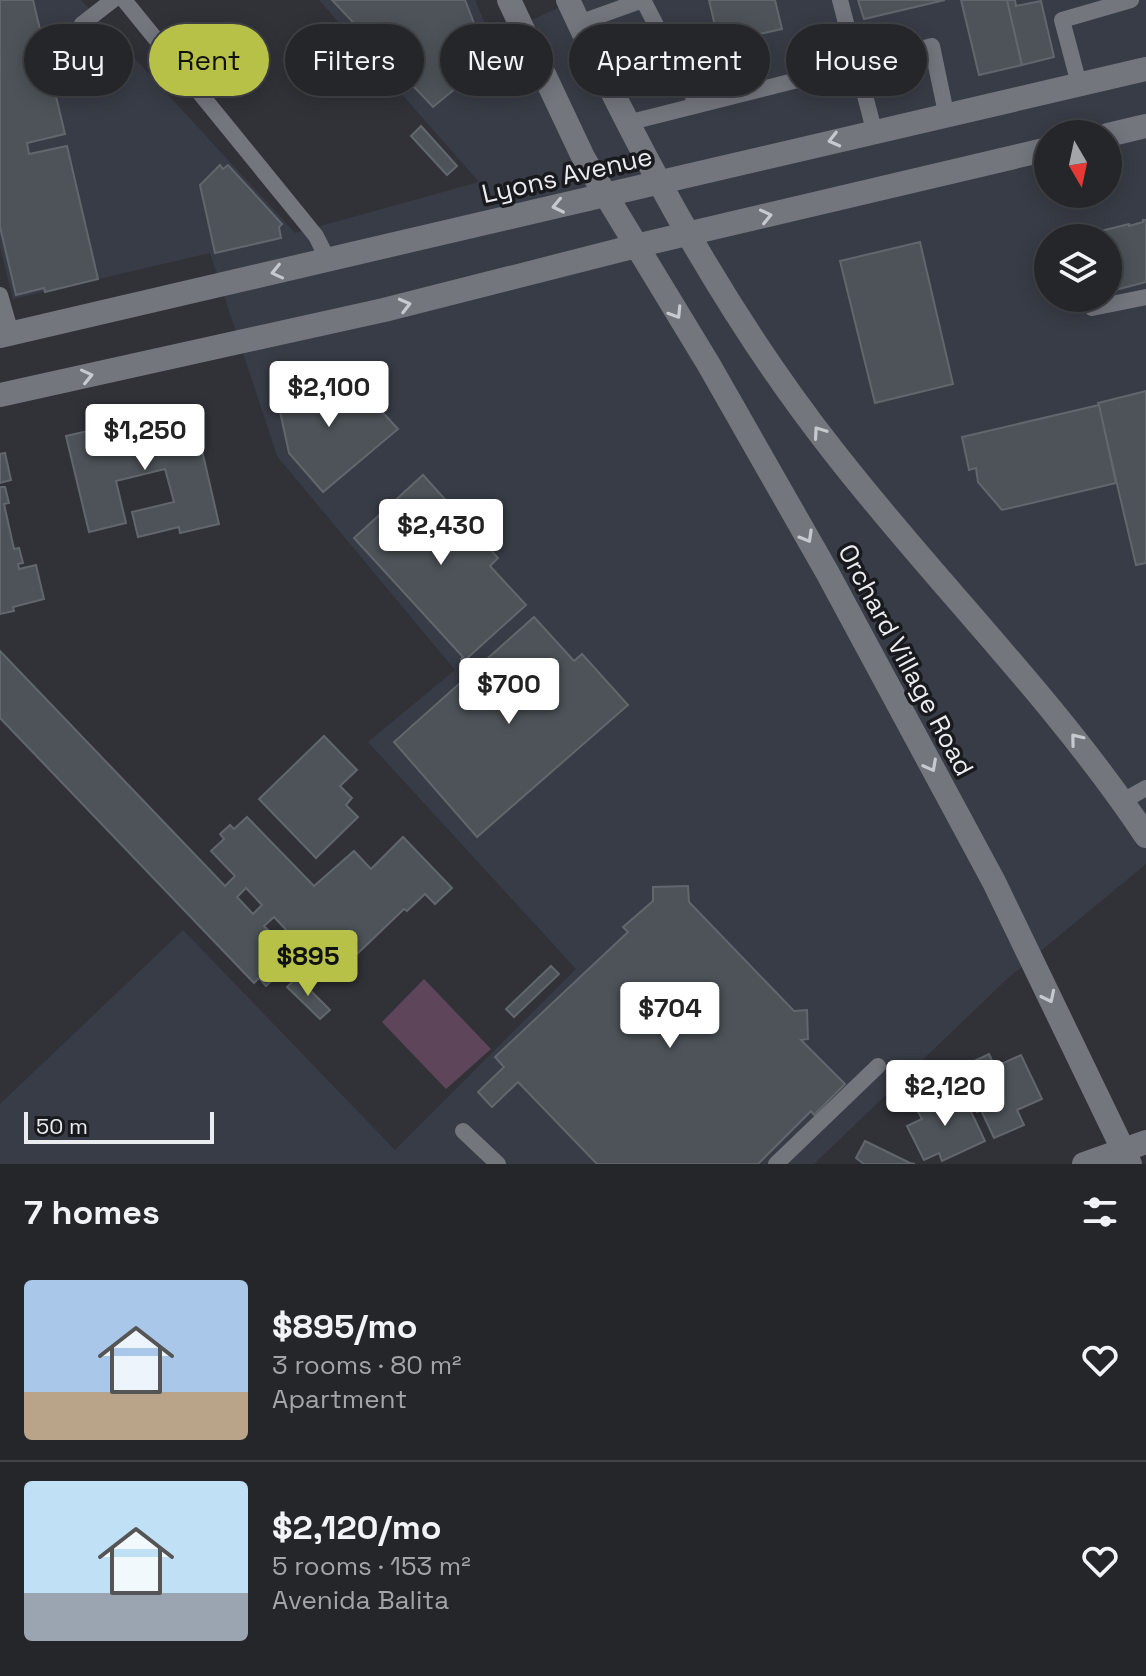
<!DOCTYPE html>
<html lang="en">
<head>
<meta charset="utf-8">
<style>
  :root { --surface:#24262a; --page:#303236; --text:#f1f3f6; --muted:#a3a5a8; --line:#414347; --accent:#b8c147 }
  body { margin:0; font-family:"Space Grotesk",sans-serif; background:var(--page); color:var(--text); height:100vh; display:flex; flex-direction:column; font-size:30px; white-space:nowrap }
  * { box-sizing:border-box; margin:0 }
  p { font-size:26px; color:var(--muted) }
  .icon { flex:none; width:44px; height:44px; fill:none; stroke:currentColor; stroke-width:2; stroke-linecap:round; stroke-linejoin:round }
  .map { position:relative; height:1164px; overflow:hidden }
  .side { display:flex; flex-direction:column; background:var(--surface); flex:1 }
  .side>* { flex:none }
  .top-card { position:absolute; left:24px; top:24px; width:1098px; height:72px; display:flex; gap:16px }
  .needle { width:52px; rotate:171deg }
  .tools { position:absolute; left:1034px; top:120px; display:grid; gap:16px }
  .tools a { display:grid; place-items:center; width:88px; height:88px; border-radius:50%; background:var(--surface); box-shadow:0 4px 20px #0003,0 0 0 2px var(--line); font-size:40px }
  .scale { position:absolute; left:24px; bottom:20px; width:190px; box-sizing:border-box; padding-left:8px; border:4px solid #eaecf0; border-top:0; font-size:22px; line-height:28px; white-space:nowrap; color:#eaecf0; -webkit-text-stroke:6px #191a1d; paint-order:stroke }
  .price { position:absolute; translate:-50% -68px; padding:0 18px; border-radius:8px; background:#fff; color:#222; font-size:26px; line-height:52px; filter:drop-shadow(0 2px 4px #0008) }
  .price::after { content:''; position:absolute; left:50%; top:48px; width:24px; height:18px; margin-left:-12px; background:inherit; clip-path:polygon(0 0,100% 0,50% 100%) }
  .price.active { background:var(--accent); color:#111 }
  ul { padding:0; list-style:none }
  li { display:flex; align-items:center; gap:24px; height:200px; padding:0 24px }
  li+li { border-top:2px solid var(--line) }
  li span { display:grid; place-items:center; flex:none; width:224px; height:160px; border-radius:8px; color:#555 }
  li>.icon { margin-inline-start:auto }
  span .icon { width:96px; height:96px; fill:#fffc; stroke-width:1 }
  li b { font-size:34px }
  h2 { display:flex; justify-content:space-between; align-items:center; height:96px; padding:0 24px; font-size:34px }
  .tag { padding:0 28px; border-radius:36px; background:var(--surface); box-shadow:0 4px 20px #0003,0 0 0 2px var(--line); font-size:28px; line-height:72px }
  .tag.active { background:var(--accent); color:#111 }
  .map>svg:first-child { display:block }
  .built { fill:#383c46; fill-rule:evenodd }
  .green { fill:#5f455a }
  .building { fill:#4d5358; stroke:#61676c; stroke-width:2; fill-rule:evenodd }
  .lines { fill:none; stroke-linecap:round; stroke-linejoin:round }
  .lane { stroke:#73767d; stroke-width:16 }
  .street { stroke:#73767d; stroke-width:24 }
  .secondary { stroke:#73767d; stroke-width:24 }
  .oneway { stroke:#c6c9ce }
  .labels { text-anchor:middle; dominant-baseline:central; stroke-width:7; stroke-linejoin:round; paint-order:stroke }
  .street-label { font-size:26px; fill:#eaecf0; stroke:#191a1d }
</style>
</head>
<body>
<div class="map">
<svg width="1146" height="1164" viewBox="0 0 1146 1164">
  <rect width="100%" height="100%" fill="#303238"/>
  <path class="built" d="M0,0H81L295,233L479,182L319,0H475L491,38L576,0H1146V864L1008,978L814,1164H0V1104L183,930L395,1150L576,969L368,742L455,670L277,456L210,253L13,299L0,247ZM1048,134H1108V194H1048ZM1048,238H1108V298H1048Z"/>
  <polygon class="green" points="424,979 491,1049 446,1089 382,1022"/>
  <g class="building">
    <polygon points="0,0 33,0 65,134 27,143 29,154 67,146 98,279 45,292 44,288 16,295 0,227"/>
    <polygon points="332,0 465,0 484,49 485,64 433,107"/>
    <polygon points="709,0 775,0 782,29 719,43"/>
    <polygon points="858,0 945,0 864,19"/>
    <polygon points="961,0 1007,0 1022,65 979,75"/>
    <polygon points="1007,0 1015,0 1016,6 1041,1 1054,57 1022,65"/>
    <polygon points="421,126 457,166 447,175 411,136"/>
    <polygon points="220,165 223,169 228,165 282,224 279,227 281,238 215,253 200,185"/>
    <polygon points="1143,220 1146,220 1146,282 1108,292 1108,238 1095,238 1095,235 1097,232 1129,224 1129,226 1143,222"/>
    <polygon points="920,242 953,384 875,403 840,261"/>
    <polygon points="322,374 328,405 333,410 358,386 398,429 323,492 289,453 274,384"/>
    <polygon points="1146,391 1146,563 1136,565 1098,403"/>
    <polygon points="1099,405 1116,483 1002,510 978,482 976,468 969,470 962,437"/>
    <polygon points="192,407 219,524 180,533 179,527 138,537 132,512 174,502 165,469 116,481 126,523 89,532 66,436"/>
    <polygon points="5,453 11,480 0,483 0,454"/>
    <polygon points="423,475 498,558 490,566 526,605 463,662 461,659 463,657 354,538"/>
    <polygon points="0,487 5,487 9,503 4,504 14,549 19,548 23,563 18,564 19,569 36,565 44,599 13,607 14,611 0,614"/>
    <polygon points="534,617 574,661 582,654 628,705 477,837 394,742"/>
    <path d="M0,651L225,886L235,876L211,851L224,839L220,834L230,825L234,829L247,817L314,886L354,851L371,869L403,837L452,888L435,904L425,894L407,911L404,909L334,976L305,947L300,952L292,944L272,965L280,973L266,986L259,978L254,983L0,718ZM246,888L262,905L253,914L237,897ZM274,917L290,934L281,943L264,926Z"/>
    <polygon points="324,736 357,770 340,786 352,798 346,805 358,817 316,858 259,799"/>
    <polygon points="688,886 689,902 794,1011 807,1010 808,1039 801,1040 845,1084 814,1115 811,1111 758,1164 597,1164 518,1082 492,1107 478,1092 504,1067 495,1057 628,932 623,927 653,901 653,887"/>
    <polygon points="551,966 559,974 514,1017 506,1009"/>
    <polygon points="297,977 330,1010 320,1019 287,987"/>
    <polygon points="989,1054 995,1067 1021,1055 1042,1099 1017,1110 1024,1125 994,1138 981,1110 977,1112 957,1069"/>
    <polygon points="954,1090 959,1100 964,1097 985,1141 942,1161 939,1153 924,1160 907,1126 922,1119 916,1108"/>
    <polygon points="865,1141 910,1163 915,1164 864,1164 856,1158"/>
  </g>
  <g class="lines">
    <g class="lane">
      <polyline points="124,0 299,215 316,236 328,260"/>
      <polyline points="840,0 874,130"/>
      <polyline points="579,23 643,0 697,104"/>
      <polyline points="89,77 82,24 113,0"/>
      <polyline points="1079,84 1062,20 1131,0"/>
      <polyline points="627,123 932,46 946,113"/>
      <polyline points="0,295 11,333"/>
      <polyline points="1092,308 1146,297"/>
      <polyline points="1123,801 1146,788"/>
      <polyline points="463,1131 498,1164"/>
      <polyline points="776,1164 878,1066"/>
    </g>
    <polyline class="street" points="1084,1164 1146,1142"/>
    <g class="secondary">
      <polyline points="509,0 584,159 709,365 827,572 994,882 1130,1164"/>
      <path d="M568,0C641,157 726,315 834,452C935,582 1054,698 1146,836"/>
      <polyline points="1108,135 1146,126"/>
      <polyline points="0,336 1146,69"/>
      <polyline points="0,395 384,310 636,246 1048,149"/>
    </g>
  </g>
  <defs><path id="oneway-chevron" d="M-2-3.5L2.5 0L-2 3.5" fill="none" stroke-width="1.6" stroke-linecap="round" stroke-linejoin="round" transform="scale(2)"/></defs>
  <g class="oneway">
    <use href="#oneway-chevron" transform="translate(834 140) rotate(166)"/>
    <use href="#oneway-chevron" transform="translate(558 206) rotate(168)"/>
    <use href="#oneway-chevron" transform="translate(766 216) rotate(-13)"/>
    <use href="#oneway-chevron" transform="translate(277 272) rotate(167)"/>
    <use href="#oneway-chevron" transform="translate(405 305) rotate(-14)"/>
    <use href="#oneway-chevron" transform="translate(676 313) rotate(58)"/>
    <use href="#oneway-chevron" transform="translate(87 376) rotate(-13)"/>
    <use href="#oneway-chevron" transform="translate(819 432) rotate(-125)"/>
    <use href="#oneway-chevron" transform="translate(807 537) rotate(60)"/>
    <use href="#oneway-chevron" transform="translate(1076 739) rotate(-129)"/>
    <use href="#oneway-chevron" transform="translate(931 766) rotate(62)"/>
    <use href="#oneway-chevron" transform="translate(1049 997) rotate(64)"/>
  </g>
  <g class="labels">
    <g class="street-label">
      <text transform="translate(567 175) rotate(-13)">Lyons Avenue</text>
      <text transform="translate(906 660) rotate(62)">Orchard Village Road</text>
    </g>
  </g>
</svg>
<div class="tools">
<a><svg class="needle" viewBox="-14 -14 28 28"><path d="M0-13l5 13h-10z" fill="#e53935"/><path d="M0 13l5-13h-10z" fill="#a3a5a8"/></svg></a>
<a><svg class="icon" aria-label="layers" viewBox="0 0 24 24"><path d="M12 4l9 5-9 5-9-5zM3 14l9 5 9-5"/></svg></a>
</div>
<div class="scale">50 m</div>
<b class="price" style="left:329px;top:429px">$2,100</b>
<b class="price" style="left:145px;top:472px">$1,250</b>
<b class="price" style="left:441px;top:567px">$2,430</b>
<b class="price" style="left:509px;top:726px">$700</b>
<b class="price active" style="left:308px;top:998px">$895</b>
<b class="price" style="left:670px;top:1050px">$704</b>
<b class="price" style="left:945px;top:1128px">$2,120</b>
<div class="top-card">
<a class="tag">Buy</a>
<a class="tag active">Rent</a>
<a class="tag">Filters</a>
<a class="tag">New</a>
<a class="tag">Apartment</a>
<a class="tag">House</a>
</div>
</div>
<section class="side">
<h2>7 homes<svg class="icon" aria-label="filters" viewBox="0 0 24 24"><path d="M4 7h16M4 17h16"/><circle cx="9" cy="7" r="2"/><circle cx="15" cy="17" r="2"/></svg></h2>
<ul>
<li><span style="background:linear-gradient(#a9c7e8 70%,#b9a48a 0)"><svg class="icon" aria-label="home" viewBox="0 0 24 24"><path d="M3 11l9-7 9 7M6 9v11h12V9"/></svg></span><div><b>$895/mo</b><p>3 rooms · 80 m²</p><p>Apartment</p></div><svg class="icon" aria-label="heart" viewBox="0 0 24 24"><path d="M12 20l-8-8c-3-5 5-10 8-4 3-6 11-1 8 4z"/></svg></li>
<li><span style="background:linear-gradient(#bfe0f5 70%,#9aa5b1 0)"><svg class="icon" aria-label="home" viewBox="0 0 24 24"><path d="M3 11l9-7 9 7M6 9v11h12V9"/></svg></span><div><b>$2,120/mo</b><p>5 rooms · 153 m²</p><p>Avenida Balita</p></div><svg class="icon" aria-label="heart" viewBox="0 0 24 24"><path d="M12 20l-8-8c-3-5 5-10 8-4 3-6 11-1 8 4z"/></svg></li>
</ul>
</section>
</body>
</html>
